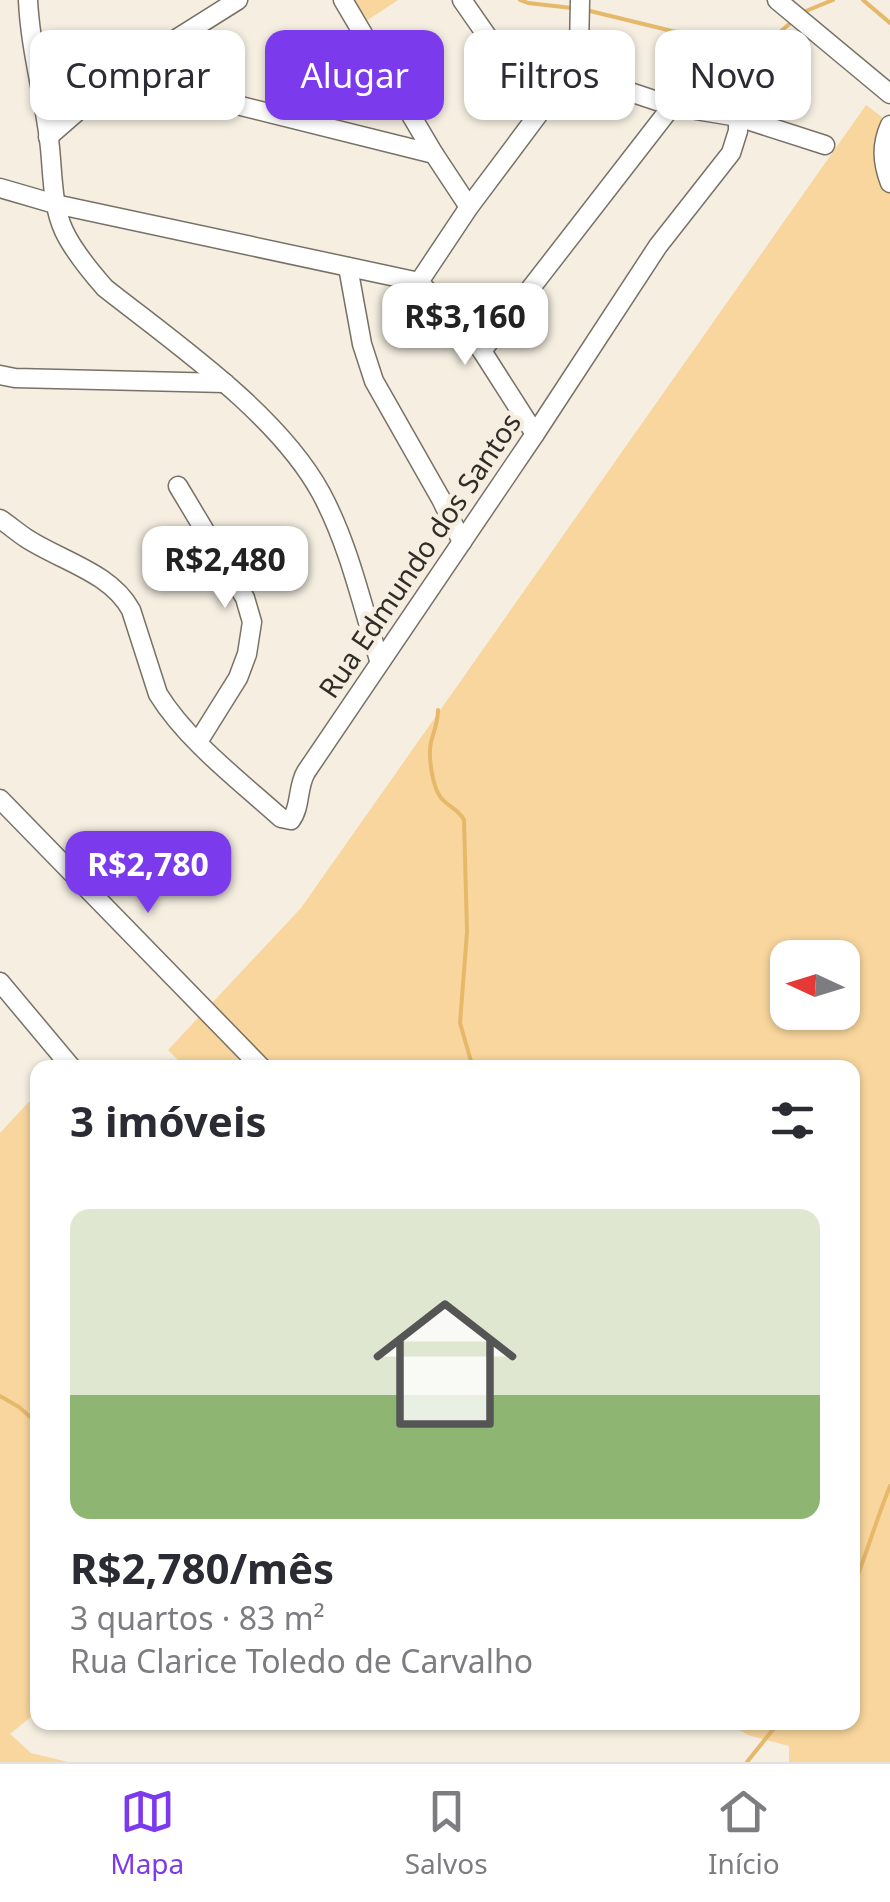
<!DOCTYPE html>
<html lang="pt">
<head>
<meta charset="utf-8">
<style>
  :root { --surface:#fff; --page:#f7f7f7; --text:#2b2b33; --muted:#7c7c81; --line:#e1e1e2; --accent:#7c3aed }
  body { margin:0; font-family:"Noto Sans",sans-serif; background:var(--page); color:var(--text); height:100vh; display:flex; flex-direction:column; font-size:38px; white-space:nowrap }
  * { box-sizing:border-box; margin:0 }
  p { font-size:32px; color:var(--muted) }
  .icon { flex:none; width:55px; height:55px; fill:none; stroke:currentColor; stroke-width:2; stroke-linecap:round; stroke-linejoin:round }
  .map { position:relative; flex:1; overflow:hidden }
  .drawer { position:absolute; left:30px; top:1060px; width:830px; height:670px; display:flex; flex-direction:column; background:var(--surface); border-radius:20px; box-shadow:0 2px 8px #0004 }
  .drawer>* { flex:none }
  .banner { position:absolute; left:30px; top:30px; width:830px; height:90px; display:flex; gap:20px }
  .needle { width:65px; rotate:274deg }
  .tools { position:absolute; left:770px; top:940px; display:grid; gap:20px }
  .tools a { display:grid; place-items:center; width:90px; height:90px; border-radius:20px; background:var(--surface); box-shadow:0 2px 8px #0004; font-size:50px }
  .price { position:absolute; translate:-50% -85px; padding:0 22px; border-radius:20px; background:#fff; color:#222; font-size:32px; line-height:65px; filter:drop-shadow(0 2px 5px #0008) }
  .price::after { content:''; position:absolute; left:50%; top:60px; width:30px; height:22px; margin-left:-15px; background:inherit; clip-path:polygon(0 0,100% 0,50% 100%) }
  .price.on { background:var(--accent); color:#fff }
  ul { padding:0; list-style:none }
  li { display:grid; align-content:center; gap:20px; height:530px; padding:0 40px }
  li+li { border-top:2px solid var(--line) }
  li span { display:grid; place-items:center; height:310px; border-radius:20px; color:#555 }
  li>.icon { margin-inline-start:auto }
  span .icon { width:180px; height:180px; fill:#fffc; stroke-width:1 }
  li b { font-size:42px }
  h2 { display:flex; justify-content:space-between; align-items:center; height:120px; padding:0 40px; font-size:42px }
  .tag { padding:0 35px; border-radius:20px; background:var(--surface); box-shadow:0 2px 8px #0004; font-size:35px; line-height:90px }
  .tag.on { background:var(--accent); color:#fff }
  .menu { display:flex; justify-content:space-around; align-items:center; height:140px; border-top:2px solid var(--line); background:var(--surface); font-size:28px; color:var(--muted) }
  .menu a { display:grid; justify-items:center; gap:5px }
  .menu .on { color:var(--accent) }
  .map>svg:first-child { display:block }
  .green { fill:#f8d69d; fill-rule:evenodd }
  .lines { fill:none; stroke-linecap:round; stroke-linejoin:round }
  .stream { stroke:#e6b96a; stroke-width:4 }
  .minor-casing { stroke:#787166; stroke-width:21 }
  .minor { stroke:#fff; stroke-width:18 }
  .labels { text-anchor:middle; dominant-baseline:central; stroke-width:9; stroke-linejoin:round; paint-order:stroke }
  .street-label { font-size:28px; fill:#302d28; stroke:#f5eee1 }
</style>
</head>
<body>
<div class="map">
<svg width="890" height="1762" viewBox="0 0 890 1762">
  <rect width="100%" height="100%" fill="#f5eee1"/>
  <g class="green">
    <polygon points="351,0 398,0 363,23"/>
    <path d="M866,105L890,123V1762H789V1746L748,1735L728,1723L852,1722V1068H186L168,1050L301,908ZM788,958H842V1012H788Z"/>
    <polygon points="37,1093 38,1711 10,1734 31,1753 68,1762 0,1762 0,1133"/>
  </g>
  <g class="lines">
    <g class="stream">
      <polyline points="520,0 528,3 572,8"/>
      <polyline points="863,0 890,23"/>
      <polyline points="586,10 672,31 755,46 767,43 794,20"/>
      <polyline points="801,13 833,0"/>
      <path d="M438,710C438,722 434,731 431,742C428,756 432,786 441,798C449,807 459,810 464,820L467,932L460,1023L473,1068"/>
      <polyline points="0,1396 19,1407 38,1424"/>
      <path d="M852,1590C866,1556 876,1520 890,1486"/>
      <polyline points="747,1762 779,1722"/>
    </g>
    <defs>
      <g id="minor">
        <path d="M28,0C30,47 43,92 49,139C53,169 51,203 64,231C74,252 90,271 105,288C176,344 278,414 321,493C349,545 362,605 379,660"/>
        <polyline points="343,0 434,154 469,207"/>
        <polyline points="462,0 540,112"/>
        <polyline points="777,0 890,94"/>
        <polyline points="570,72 672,106 738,117 825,145"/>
        <polyline points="120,76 434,154"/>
        <path d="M890,125C881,145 882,162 890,183"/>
        <polyline points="48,137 101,91 138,63 238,0"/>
        <polyline points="0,188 55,204 419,282"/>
        <polyline points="348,267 362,344 374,381 441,499 462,542"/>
        <polyline points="419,282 469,207 570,72 579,49 580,0"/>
        <polyline points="419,282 468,332 482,351 535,434"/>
        <polyline points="482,351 672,106"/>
        <polyline points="0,375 15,378 225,383"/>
        <polyline points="178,486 245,598 252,622 247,654 238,678 198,742"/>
        <path d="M0,519C9,525 17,532 26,538C61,561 110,572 131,610L158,694C187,741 240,781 281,818L291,820C301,807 297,787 306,772L535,434L658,246L731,153L738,131V117"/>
        <polyline points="0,799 262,1068"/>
        <polyline points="0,982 72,1068"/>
      </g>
    </defs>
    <use href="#minor" class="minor-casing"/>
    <use href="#minor" class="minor"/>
  </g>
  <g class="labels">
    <g class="street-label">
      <text transform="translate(419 555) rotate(-56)">Rua Edmundo dos Santos</text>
    </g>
  </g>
</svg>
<div class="tools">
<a><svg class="needle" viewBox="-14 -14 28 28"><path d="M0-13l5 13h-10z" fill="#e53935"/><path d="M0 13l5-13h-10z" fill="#7c7c81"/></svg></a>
</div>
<b class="price" style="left:465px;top:368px">R$3,160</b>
<b class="price" style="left:225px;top:611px">R$2,480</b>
<b class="price on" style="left:148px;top:916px">R$2,780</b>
<div class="banner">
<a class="tag">Comprar</a>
<a class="tag on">Alugar</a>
<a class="tag">Filtros</a>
<a class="tag">Novo</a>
</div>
<section class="drawer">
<h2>3 imóveis<svg class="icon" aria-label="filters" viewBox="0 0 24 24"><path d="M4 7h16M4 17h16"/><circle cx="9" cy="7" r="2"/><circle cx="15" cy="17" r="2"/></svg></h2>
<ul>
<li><span style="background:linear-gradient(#dfe7d0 60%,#8fb573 0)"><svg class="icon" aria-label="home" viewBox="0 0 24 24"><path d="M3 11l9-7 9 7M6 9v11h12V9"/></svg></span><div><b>R$2,780/mês</b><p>3 quartos · 83 m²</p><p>Rua Clarice Toledo de Carvalho</p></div></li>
</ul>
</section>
</div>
<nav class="menu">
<a class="on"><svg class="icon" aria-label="map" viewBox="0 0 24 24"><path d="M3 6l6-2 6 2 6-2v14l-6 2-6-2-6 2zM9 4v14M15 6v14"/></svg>Mapa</a>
<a><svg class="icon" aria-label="saved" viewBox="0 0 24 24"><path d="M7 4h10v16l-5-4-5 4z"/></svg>Salvos</a>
<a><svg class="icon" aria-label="home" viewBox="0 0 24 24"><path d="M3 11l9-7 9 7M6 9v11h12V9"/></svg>Início</a>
</nav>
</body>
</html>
